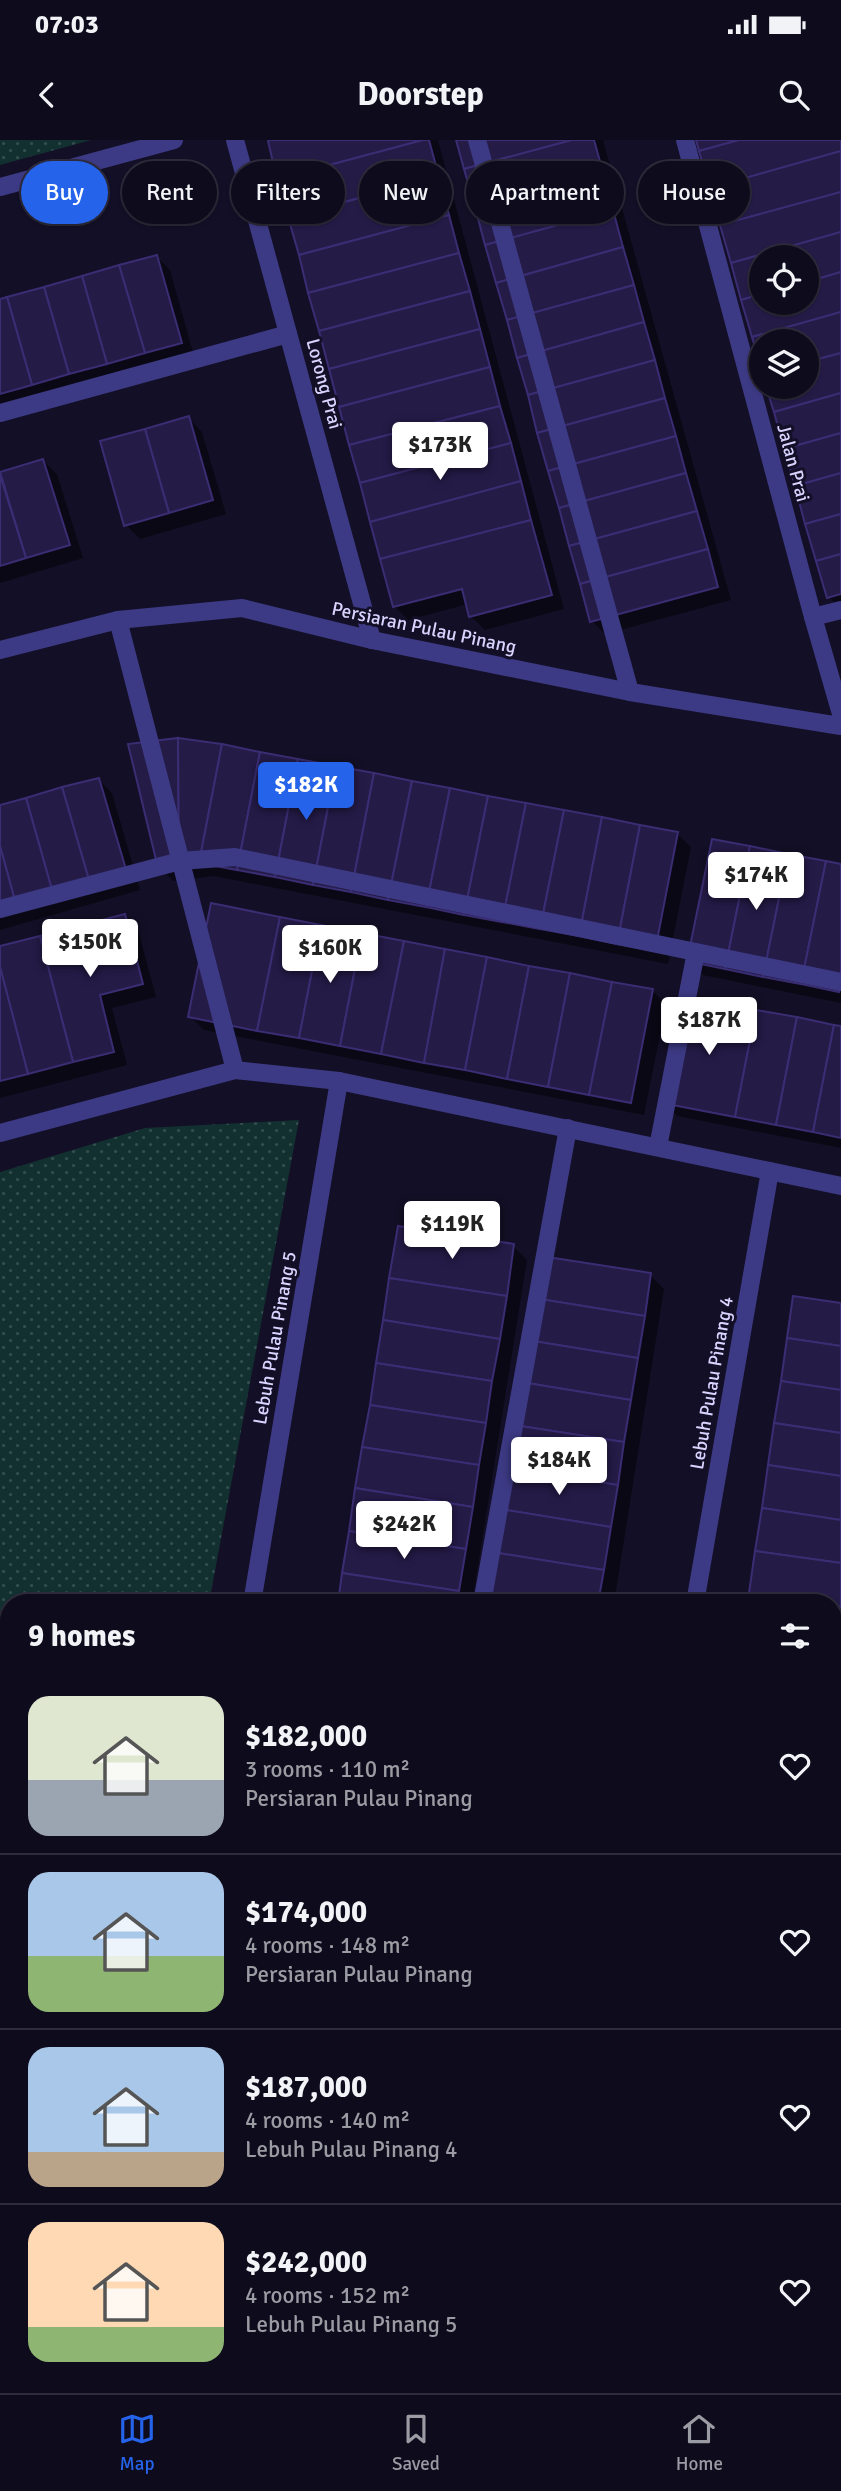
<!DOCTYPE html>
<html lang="en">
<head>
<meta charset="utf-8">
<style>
  :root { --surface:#0e0b1c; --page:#171425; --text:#f1f3f6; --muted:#9b9ba3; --line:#2e2b3b; --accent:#2563eb }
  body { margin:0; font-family:Signika,sans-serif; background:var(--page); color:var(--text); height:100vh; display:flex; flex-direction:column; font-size:26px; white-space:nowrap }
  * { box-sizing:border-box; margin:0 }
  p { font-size:23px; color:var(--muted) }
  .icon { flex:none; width:38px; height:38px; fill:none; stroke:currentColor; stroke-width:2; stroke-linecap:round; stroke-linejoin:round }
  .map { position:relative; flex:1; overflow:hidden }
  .drawer { position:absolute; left:0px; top:1454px; width:842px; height:800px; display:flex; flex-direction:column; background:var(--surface); border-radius:28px 28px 0 0; box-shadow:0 2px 5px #0004,0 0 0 2px var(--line) }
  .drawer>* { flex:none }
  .guide { position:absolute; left:21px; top:21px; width:800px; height:63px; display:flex; gap:14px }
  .controls { position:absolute; left:749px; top:105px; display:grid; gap:14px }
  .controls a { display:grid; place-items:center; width:70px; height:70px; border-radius:50%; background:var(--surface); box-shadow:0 2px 5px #0004,0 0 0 2px var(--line); font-size:35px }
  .price { position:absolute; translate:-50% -60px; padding:0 16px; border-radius:7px; background:#fff; color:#222; font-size:23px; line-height:46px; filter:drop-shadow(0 2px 4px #0008) }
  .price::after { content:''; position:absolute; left:50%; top:42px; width:21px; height:16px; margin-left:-10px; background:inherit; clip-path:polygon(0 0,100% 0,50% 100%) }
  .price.active { background:var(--accent); color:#fff }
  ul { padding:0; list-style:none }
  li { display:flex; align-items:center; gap:21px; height:175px; padding:0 28px }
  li+li { border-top:2px solid var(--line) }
  li span { display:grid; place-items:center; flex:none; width:196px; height:140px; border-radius:21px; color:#555 }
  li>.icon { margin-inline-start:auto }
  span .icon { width:84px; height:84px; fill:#fffc; stroke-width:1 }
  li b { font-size:30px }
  h2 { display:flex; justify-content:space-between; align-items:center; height:84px; padding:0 28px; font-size:30px }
  .tag { padding:0 24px; border-radius:32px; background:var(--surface); box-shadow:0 2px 5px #0004,0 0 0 2px var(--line); font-size:24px; line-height:63px }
  .tag.active { background:var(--accent); color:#fff }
  .status { display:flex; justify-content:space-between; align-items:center; height:49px; padding:0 35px; background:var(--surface); direction:ltr }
  .status svg { height:19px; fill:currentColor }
  header { display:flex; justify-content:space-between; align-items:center; height:91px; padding:0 28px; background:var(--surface); font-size:32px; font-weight:700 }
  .tab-bar { display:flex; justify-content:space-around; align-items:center; height:98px; border-top:2px solid var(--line); background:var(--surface); font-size:19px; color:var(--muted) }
  .tab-bar a { display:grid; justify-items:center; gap:4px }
  .tab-bar .active { color:var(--accent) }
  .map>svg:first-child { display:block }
  .park { fill:url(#park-dots) }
  .shadow { fill:#0007; fill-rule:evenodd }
  .building { fill:#241b47; stroke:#3b2d73; stroke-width:2 }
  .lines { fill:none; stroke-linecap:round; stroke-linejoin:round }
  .service { stroke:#3d3a85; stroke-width:18 }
  .minor { stroke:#3d3a85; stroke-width:18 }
  .labels { text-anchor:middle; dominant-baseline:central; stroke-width:6; stroke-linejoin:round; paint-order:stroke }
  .street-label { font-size:19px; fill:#d9d4ff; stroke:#130f26 }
</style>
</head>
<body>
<div class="status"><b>07:03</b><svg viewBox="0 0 49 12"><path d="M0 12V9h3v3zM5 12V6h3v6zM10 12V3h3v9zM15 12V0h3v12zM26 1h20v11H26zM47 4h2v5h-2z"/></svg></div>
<header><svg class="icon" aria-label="back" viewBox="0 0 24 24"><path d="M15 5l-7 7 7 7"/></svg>Doorstep<svg class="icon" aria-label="search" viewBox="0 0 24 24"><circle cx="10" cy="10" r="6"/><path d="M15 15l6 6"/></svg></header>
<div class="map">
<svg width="841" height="2253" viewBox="0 0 841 2253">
  <defs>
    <pattern id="park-dots" width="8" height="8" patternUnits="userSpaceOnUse" patternTransform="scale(1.75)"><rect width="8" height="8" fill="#12302f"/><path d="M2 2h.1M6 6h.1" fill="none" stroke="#344d4e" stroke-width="1.8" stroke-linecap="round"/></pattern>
  </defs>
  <rect width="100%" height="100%" fill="#130f26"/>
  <g class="park">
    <polygon points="0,0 91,0 0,25"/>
    <polygon points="299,980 209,1463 9,1463 9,1534 0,1534 0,1032 145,988"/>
  </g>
  <g class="shadow">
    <polygon points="269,0 438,0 564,469 485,490 471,476 468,464 408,480 394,466"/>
    <polygon points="458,0 603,0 731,460 605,494 592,481"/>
    <path d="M698,0H841V469L829,457L768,247H807V201H761V221ZM761,117H807V163H761Z"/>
    <polygon points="157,117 170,130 194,216 0,271 0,161"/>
    <polygon points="188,278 202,292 226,374 140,399 126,385"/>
    <polygon points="43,321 57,334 83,418 0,443 0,334"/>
    <polygon points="98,639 112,653 140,750 0,790 0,667"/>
    <polygon points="677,694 691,707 668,824 214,736 173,741 160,728"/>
    <polygon points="841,727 841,863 703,835 689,821"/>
    <polygon points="124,776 138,790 156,857 112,868 127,925 0,958 0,808"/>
    <polygon points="653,851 666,865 644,975 204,890 190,876"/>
    <polygon points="841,888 841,1008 677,976 664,963"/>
    <polygon points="513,1106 527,1120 472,1463 339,1463"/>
    <polygon points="650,1135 664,1149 614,1463 486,1463"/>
    <polygon points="841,1165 841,1661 833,1714 833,1463 749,1463"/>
    <rect x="0" y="1874" width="9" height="115"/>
    <rect x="0" y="2012" width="9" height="117"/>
    <polygon points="608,2245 720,2245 718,2253 606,2253"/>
  </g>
  <g class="building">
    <polygon points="270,0 423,0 277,39 268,1"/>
    <polygon points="423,0 429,0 439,37 288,77 277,39"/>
    <polygon points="456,0 572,0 464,29"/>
    <polygon points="572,0 594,0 603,32 475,67 464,29"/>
    <polygon points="696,0 739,0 699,11"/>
    <polygon points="739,0 841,0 841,11 710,48 699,11"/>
    <polygon points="841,11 841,52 720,85 710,48"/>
    <polygon points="603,32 613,70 485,105 475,67"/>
    <polygon points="439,37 449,75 299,115 288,77"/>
    <polygon points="841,52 841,92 731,123 720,85"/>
    <polygon points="613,70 623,107 496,143 485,105"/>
    <polygon points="449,75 459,113 308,153 299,115"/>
    <polygon points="841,92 841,132 807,142 807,117 761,117 761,154 741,160 731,123"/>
    <polygon points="623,107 634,145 507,180 496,143"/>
    <polygon points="459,113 470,151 319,191 308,153"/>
    <polygon points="157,115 182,203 145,213 119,125"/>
    <polygon points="119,125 145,213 107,224 82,136"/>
    <polygon points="841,132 841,172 752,197 741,160 761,154 761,163 807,163 807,142"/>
    <polygon points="82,136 107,224 69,234 44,147"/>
    <polygon points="634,145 644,182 517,218 507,180"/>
    <polygon points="44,147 69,234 32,245 7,157"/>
    <polygon points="470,151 480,189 329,229 319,191"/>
    <polygon points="7,157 32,245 0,254 0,159"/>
    <polygon points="841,172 841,213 807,222 807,201 761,201 761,228 752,197"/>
    <polygon points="644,182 655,220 528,255 517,218"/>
    <polygon points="480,189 490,227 339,267 329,229"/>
    <polygon points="841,213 841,253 774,272 766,247 807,247 807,222"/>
    <polygon points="655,220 665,258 537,293 528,255"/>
    <polygon points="490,227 500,266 349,305 339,267"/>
    <polygon points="841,253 841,293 784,309 774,272"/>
    <polygon points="665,258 676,296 548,331 537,293"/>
    <polygon points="500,266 511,303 360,343 349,305"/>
    <polygon points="189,276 213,360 169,373 145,289"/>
    <polygon points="145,289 169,373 124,386 100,301"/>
    <polygon points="841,293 841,333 795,346 784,309"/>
    <polygon points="676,296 686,333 559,368 548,331"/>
    <polygon points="511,303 521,341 370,382 360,343"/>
    <polygon points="43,319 70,405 26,418 0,332"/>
    <polygon points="686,333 697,371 569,406 559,368"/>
    <polygon points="841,333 841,374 805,384 795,346"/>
    <polygon points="0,335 26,418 0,426"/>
    <polygon points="521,341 531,380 380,419 370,382"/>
    <polygon points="697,371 708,409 580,444 569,406"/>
    <polygon points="841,374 841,414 816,421 805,384"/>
    <polygon points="531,380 552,455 469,477 462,449 393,467 380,419"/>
    <polygon points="708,409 718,447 590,482 580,444"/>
    <polygon points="841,414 841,454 827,458 816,421"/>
    <polygon points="178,598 179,724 158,728 128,604"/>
    <polygon points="178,598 222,604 199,723 179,724"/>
    <polygon points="222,604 260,612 237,730 199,723"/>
    <polygon points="260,612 298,619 275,737 237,730"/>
    <polygon points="298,619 336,626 313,745 275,737"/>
    <polygon points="336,626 374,633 351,752 313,745"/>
    <polygon points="374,633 412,641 388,760 351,752"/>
    <polygon points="99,638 128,736 91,747 62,647"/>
    <polygon points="412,641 450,648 426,767 388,760"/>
    <polygon points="62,647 91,747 54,757 26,658"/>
    <polygon points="450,648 488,656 464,775 426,767"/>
    <polygon points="488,656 526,663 502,782 464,775"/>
    <polygon points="26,658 54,757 17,768 0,706 0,665"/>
    <polygon points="526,663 564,670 540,789 502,782"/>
    <polygon points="564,670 602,677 579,796 540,789"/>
    <polygon points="602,677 640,685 617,804 579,796"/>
    <polygon points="640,685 678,692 655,811 617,804"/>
    <polygon points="712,699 750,706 725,829 687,821"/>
    <polygon points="0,706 17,768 0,773"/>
    <polygon points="750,706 788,714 763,837 725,829"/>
    <polygon points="788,714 826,721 801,844 763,837"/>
    <polygon points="826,721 841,724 841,842 839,852 801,844"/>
    <polygon points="211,763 280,777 257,891 188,877"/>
    <polygon points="125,774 143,844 100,855 114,912 73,922 40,796"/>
    <polygon points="280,777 321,785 299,898 257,891"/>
    <polygon points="321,785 362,793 340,906 299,898"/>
    <polygon points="362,793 404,801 381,914 340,906"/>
    <polygon points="40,796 73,922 28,934 0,827 0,806"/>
    <polygon points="404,801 445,809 424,923 381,914"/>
    <polygon points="445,809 487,817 465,930 424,923"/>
    <polygon points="487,817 529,826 507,939 465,930"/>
    <polygon points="529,826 570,833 548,947 507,939"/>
    <polygon points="0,827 28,934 0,941"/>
    <polygon points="570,833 612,842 589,955 548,947"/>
    <polygon points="612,842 653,849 631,963 589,955"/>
    <polygon points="683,856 756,870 735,977 662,963"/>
    <polygon points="756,870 797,877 776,985 735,977"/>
    <polygon points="797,877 834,885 813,992 776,985"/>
    <polygon points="834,885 841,886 841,998 813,992"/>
    <polygon points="398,1086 514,1104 507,1156 389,1138"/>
    <polygon points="541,1116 651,1133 645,1176 534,1158"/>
    <polygon points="389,1138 507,1156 500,1199 383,1180"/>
    <polygon points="793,1156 841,1163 841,1206 787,1198"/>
    <polygon points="534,1158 645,1176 638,1218 527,1200"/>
    <polygon points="383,1180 500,1199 492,1241 376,1223"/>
    <polygon points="787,1198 841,1206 841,1250 781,1241"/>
    <polygon points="527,1200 638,1218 631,1260 521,1242"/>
    <polygon points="376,1223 492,1241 486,1283 370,1265"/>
    <polygon points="781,1241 841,1250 841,1293 774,1283"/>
    <polygon points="521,1242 631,1260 624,1302 514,1285"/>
    <polygon points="370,1265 486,1283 479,1325 362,1307"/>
    <polygon points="774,1283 841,1293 841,1336 768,1325"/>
    <polygon points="514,1285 624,1302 618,1345 507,1327"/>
    <polygon points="362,1307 479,1325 473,1367 355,1348"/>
    <polygon points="768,1325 841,1336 841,1380 762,1368"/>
    <polygon points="507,1327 618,1345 611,1387 500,1369"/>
    <polygon points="355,1348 473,1367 466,1409 349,1391"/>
    <polygon points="762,1368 841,1380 841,1423 755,1411"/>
    <polygon points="500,1369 611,1387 604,1430 492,1412"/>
    <polygon points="349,1391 466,1409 459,1451 342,1433"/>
    <polygon points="755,1411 841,1423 841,1467 833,1465 833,1463 818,1463 749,1453"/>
    <polygon points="492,1412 604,1430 598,1463 541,1463 486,1454"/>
    <polygon points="342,1433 459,1451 457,1463 338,1463"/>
    <polygon points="749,1453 818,1463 747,1463"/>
    <polygon points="486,1454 541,1463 485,1463"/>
    <polygon points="833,1465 841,1467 841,1510 833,1508"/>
    <polygon points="833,1508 841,1510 841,1553 833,1552"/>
    <polygon points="833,1552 841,1553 835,1596 833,1596"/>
    <polygon points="838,1846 841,1847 841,1891 833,1889 833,1870"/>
    <rect x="0" y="1872" width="9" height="103"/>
    <polygon points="833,1889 841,1891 841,1935 833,1933"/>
    <polygon points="833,1933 841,1935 841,1979 833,1977"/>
    <polygon points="833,1977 841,1979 841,2023 833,2021"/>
    <rect x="0" y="2010" width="9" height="105"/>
    <polygon points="833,2021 841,2023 841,2066 833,2065"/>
    <polygon points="833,2065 841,2066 841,2110 833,2109"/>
    <polygon points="833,2109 841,2110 841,2154 833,2153"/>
    <polygon points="833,2153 841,2154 841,2199 833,2197"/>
    <polygon points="833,2197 841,2199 841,2242 833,2241"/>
    <polygon points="833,2241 841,2242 841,2253 752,2253 754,2245 833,2245"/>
    <polygon points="606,2245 630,2245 667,2253 604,2253"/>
    <polygon points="630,2245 703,2245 701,2253 667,2253"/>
  </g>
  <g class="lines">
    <g class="service">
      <polyline points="477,0 630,552"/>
      <polyline points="0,273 288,194"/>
      <polyline points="813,477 841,470"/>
      <polyline points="118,480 235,930"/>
      <polyline points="0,769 180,721 235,717 841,842"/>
      <polyline points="658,1007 696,812"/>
      <polyline points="482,1463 568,988"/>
      <polyline points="0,1558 9,1558"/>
      <polyline points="833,1711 841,1712"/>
      <polyline points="833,1835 841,1801"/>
      <polyline points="0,1969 9,1969"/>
      <polyline points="733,2253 735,2245"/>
    </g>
    <g class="minor">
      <polyline points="235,0 372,500"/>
      <polyline points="685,0 813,477 841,574"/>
      <polyline points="0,47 174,0"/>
      <polyline points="0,510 118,480 242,468 372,500 630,552 841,586"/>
      <polyline points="0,993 235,930 339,941 841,1046"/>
      <polyline points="252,1463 339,941"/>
      <polyline points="695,1463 770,1031"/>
      <polyline points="0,1740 9,1740"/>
      <polyline points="0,2200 9,2200"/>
      <polyline points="544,2253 545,2245"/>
    </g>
  </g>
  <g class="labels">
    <g class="street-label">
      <text transform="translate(324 244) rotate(75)">Lorong Prai</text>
      <text transform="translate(793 323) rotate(75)">Jalan Prai</text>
      <text transform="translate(424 488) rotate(12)">Persiaran Pulau Pinang</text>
      <text transform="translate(275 1198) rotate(-80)">Lebuh Pulau Pinang 5</text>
      <text transform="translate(712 1243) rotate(-80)">Lebuh Pulau Pinang 4</text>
    </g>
  </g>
</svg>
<div class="controls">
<a><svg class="icon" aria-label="locate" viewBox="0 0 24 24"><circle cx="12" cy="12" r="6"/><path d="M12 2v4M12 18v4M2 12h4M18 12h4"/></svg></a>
<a><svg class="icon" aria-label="layers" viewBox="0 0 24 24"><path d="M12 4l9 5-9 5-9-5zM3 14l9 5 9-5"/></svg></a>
</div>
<b class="price" style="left:440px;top:342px">$173K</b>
<b class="price active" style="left:306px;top:682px">$182K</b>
<b class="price" style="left:756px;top:772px">$174K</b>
<b class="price" style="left:90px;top:839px">$150K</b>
<b class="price" style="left:330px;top:845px">$160K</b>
<b class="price" style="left:709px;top:917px">$187K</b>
<b class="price" style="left:452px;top:1121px">$119K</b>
<b class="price" style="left:559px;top:1357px">$184K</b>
<b class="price" style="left:404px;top:1421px">$242K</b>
<div class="guide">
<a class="tag active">Buy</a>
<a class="tag">Rent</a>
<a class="tag">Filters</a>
<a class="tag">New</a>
<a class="tag">Apartment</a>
<a class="tag">House</a>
</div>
<section class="drawer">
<h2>9 homes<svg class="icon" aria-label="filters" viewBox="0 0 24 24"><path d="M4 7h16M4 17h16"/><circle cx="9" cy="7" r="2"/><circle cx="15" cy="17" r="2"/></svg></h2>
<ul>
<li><span style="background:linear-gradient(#dfe7d0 60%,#9aa5b1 0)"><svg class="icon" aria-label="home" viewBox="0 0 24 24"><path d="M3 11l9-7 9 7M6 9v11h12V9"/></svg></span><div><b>$182,000</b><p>3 rooms · 110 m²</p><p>Persiaran Pulau Pinang</p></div><svg class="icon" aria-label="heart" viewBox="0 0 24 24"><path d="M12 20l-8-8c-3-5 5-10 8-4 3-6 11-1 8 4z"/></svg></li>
<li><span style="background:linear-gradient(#a9c7e8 60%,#8fb573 0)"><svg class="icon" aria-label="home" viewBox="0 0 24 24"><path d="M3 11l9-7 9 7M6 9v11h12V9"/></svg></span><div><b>$174,000</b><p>4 rooms · 148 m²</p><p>Persiaran Pulau Pinang</p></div><svg class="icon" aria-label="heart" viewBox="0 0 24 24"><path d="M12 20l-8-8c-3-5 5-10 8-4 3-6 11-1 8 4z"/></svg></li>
<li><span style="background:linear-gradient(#a9c7e8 75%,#b9a48a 0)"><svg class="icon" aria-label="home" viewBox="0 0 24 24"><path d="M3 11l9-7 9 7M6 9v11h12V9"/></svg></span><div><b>$187,000</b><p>4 rooms · 140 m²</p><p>Lebuh Pulau Pinang 4</p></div><svg class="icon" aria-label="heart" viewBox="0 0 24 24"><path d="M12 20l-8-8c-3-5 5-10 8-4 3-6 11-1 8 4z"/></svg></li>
<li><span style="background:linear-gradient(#ffd9b3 75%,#8fb573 0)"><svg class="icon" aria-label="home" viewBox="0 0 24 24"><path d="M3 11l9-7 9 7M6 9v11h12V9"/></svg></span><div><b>$242,000</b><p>4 rooms · 152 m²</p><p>Lebuh Pulau Pinang 5</p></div><svg class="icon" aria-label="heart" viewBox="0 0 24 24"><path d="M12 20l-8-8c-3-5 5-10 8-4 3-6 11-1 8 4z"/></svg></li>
</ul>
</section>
</div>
<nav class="tab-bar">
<a class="active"><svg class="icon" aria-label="map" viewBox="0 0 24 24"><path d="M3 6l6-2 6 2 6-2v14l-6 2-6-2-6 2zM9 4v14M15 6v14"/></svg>Map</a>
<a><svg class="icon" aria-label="saved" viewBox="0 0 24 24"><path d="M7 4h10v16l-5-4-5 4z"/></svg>Saved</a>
<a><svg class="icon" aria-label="home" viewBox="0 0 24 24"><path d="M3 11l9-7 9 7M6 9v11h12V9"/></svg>Home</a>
</nav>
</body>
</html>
